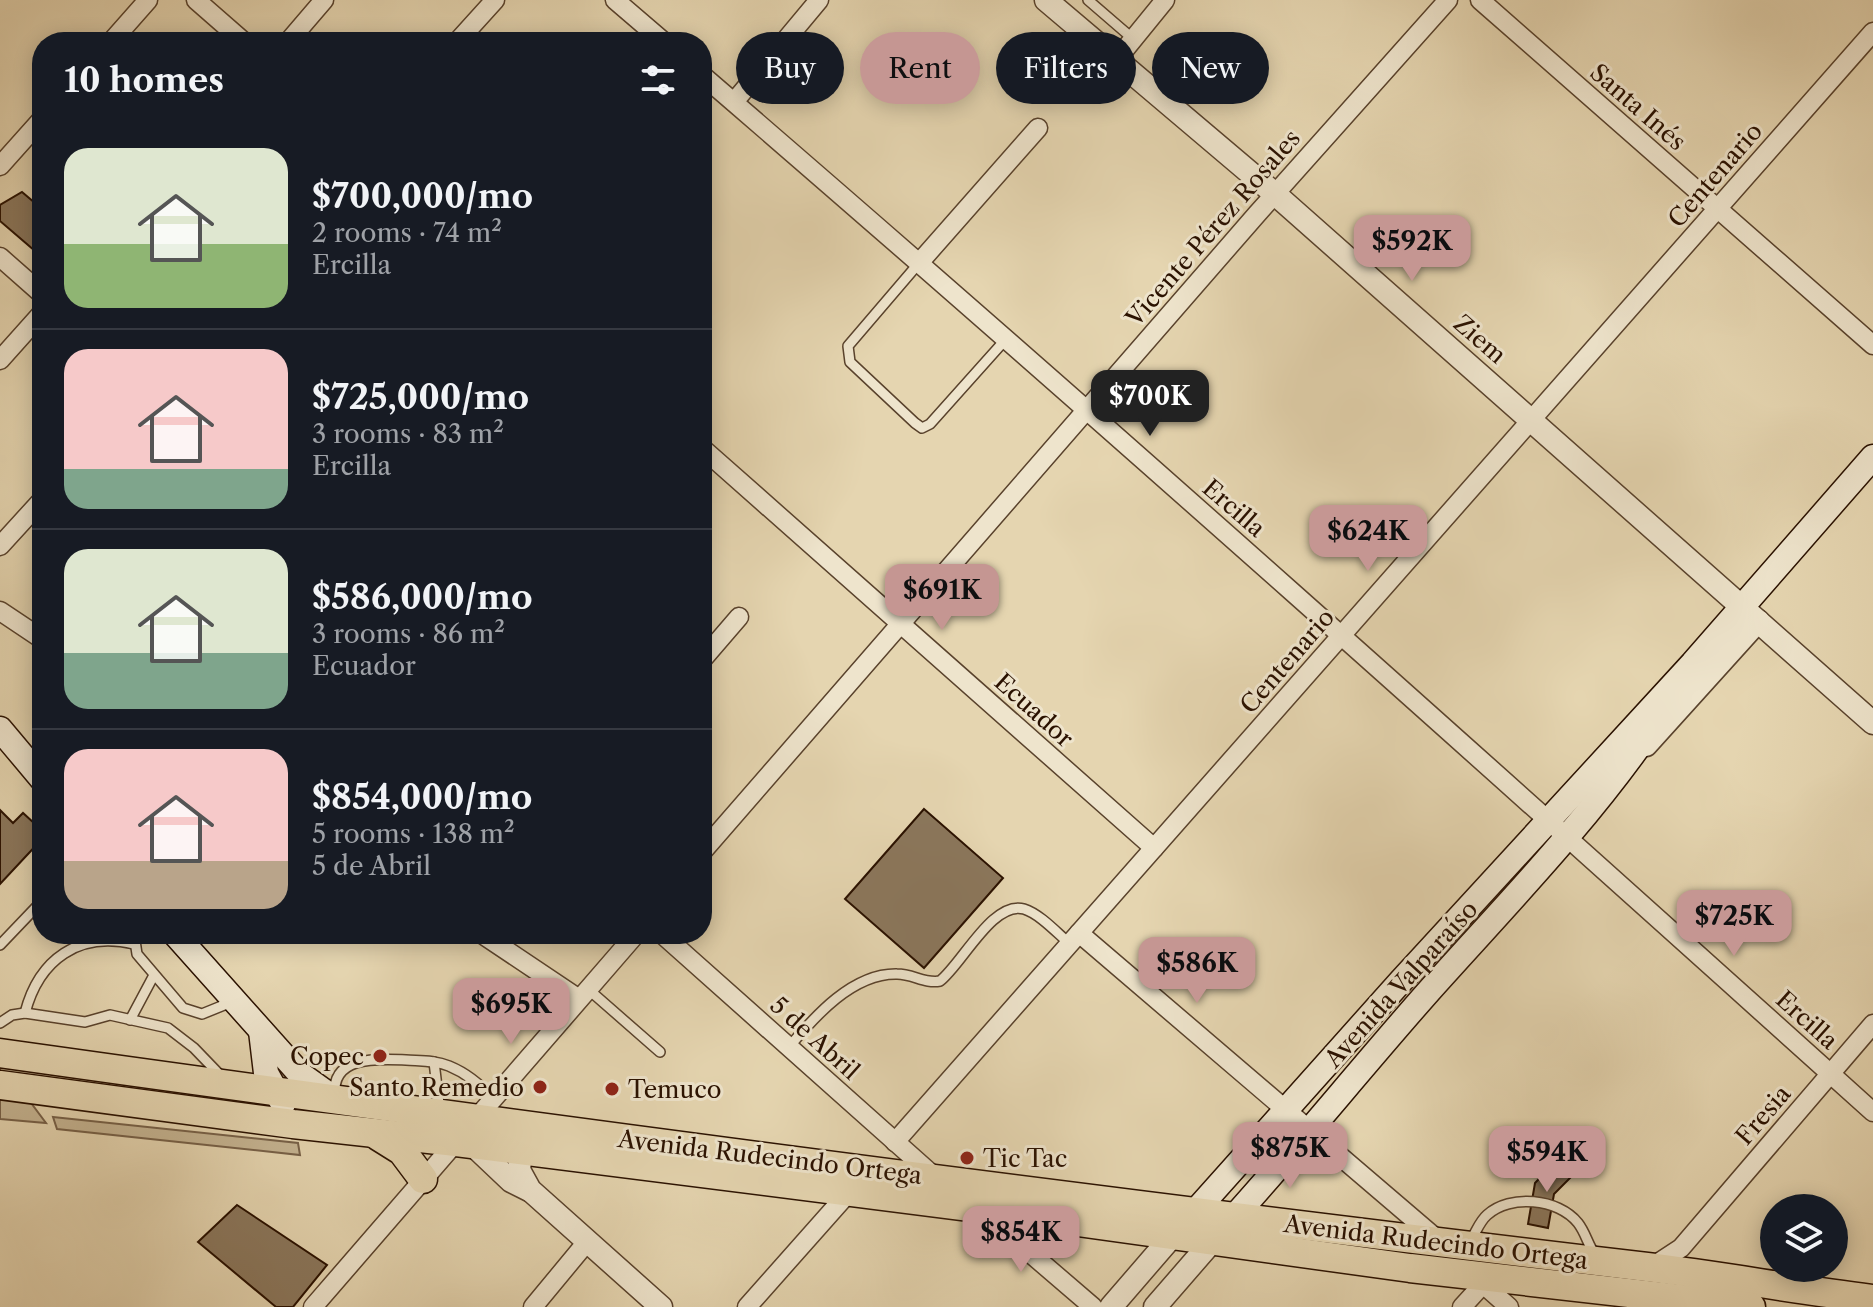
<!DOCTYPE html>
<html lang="en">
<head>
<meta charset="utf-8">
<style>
  :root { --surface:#171b24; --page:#242831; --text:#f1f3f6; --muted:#9ea1a6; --line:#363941; --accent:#c59692 }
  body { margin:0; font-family:"Libre Caslon Text",serif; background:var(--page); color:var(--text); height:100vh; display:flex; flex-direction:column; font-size:30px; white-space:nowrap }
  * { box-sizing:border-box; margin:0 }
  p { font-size:26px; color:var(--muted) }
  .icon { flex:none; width:44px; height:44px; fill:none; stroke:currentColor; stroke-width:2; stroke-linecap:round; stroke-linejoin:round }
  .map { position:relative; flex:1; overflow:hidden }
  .panel { position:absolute; left:32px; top:32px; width:680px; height:912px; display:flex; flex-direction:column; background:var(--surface); border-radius:32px; box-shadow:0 4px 20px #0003 }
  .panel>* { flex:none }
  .top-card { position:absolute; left:736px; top:32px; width:760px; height:72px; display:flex; gap:16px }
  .controls { position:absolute; left:1760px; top:1194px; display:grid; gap:16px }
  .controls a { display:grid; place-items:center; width:88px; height:88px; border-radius:50%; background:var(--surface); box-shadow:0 4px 20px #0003; font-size:40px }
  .price { position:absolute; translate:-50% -68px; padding:0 18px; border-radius:16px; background:var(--accent); color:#111; font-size:26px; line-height:52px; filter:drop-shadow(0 2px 4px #0008) }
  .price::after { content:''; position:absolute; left:50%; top:48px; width:24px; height:18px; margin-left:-12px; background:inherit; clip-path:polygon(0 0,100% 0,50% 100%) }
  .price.current { background:#222; color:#fff }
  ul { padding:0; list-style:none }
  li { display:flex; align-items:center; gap:24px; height:200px; padding:0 32px }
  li+li { border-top:2px solid var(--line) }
  li span { display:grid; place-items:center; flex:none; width:224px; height:160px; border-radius:24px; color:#555 }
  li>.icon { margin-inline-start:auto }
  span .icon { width:96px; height:96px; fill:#fffc; stroke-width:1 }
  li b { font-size:34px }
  h2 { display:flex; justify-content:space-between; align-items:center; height:96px; padding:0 32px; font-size:34px }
  .pill { padding:0 28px; border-radius:36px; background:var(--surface); box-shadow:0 4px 20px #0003; font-size:28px; line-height:72px }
  .pill.current { background:var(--accent); color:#111 }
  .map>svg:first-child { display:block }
  .green { fill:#c5b492; stroke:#786249; stroke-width:2 }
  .building { fill:#8b775c; stroke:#2a1100; stroke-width:2 }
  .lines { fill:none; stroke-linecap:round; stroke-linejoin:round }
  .service-casing { stroke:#59422c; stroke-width:12 }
  .minor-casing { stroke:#59422c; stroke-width:21 }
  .tertiary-casing { stroke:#59422c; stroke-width:25 }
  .secondary-casing { stroke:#2a1100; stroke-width:27 }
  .primary-casing { stroke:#2a1100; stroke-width:31 }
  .service { stroke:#eee4cc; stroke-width:9 }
  .minor { stroke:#eee4cc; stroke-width:18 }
  .tertiary { stroke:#eee4cc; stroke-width:22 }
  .secondary { stroke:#eee4cc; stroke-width:24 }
  .primary { stroke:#e5d5b0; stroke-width:28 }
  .poi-dot { fill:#8f2418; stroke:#eee4cc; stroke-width:3 }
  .labels { text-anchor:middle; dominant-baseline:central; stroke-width:6; stroke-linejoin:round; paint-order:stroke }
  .street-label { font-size:24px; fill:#2a1100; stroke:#eee4cc }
  .poi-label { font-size:24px; fill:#2a1100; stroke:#eee4cc; text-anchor:end }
</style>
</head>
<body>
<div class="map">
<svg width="1873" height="1307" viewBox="0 0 1873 1307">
  <rect width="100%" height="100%" fill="#e5d5b0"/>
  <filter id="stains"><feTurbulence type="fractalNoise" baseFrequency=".0025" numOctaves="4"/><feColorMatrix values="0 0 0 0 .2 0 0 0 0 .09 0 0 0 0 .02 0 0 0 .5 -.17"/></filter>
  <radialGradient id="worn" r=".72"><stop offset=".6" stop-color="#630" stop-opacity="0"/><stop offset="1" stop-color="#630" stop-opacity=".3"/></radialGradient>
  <g class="green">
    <polygon points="0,1064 260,1101 263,1110 0,1075"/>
    <polygon points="0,1095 28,1099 46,1123 0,1119"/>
    <polygon points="53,1117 298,1143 300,1155 57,1129"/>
  </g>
  <g class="building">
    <polygon points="22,192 42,209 42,257 0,221 0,205"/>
    <polygon points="924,809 1003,878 924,968 845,899"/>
    <polygon points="0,810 13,823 23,813 35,824 42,819 42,839 0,884"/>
    <polygon points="1557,1160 1572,1176 1554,1194 1548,1228 1528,1224 1535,1183"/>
    <polygon points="237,1205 327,1265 293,1307 276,1307 198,1242"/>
  </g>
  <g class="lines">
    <defs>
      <g id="service">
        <polyline points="1088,0 1132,38"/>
        <polyline points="919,263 848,346 850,362 915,423 922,428 930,424 1006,339"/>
        <polyline points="134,934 137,954 183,1008 202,1014 234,1001"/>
        <polyline points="0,945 42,901"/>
        <polyline points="588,989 660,1052"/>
        <path d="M25,1013C39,959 79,931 134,944"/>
        <polyline points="130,1020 154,975"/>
        <polyline points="0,1023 12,1015 25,1013 85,1022 110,1015 168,1028 194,1048 220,1075"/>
        <path d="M789,1047C815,1016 853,973 897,974C913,974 925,984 940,981C962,964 993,900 1024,909C1040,914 1057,933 1070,944"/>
        <polyline points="434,1062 440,1112"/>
        <path d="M335,1095C331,1055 379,1059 406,1060C420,1061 435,1060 449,1066C466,1073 481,1085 493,1099"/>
        <path d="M1470,1241C1476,1233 1479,1222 1487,1215C1510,1194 1558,1198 1578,1223C1586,1233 1588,1246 1596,1256"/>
      </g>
      <g id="minor">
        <polyline points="196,0 244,42"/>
        <polyline points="615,0 664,42"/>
        <polyline points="1480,0 1873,345"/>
        <polyline points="111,42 148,0"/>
        <polyline points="288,42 324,0"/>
        <polyline points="457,42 495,0"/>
        <polyline points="1117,59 1165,0"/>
        <path d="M702,75C1097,415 1485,763 1873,1112"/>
        <polyline points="734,102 819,0"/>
        <polyline points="0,166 42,119"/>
        <polyline points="0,257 42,294"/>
        <polyline points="919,263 1038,128"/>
        <polyline points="0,360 42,313"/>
        <polyline points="702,448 1154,848"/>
        <polyline points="0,546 42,500"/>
        <polyline points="0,611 42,639"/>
        <polyline points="702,660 739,617"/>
        <polyline points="702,852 1257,214 1448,0"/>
        <polyline points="1079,933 1438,1240"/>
        <polyline points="482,934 579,999"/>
        <polyline points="662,934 936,1178"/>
        <polyline points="895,1142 1873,32"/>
        <polyline points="980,1210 1093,1307"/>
        <polyline points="1652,1267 1681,1248 1873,1024"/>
        <polyline points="1483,1284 1509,1307"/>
        <polyline points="313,1307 636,934"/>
        <polyline points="533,1307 586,1243"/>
        <polyline points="747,1307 849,1192"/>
        <polyline points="1462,1307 1483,1284"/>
      </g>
      <g id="tertiary">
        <polyline points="1046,0 1275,194 1873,723"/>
        <polyline points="1646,745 1758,621"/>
        <polyline points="473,1145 511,1181 529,1190"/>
        <polyline points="521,1151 519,1170 530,1190 661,1307"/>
        <polyline points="1111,1307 1174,1234"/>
        <polyline points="1155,1307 1214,1239"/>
      </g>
      <g id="secondary">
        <polyline points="0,729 42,779"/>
        <polyline points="175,934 300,1074 335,1099"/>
        <polyline points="261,1031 266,1073 283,1104"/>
        <polyline points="1184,1224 1401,981 1693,663 1873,457"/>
        <path d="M1225,1227C1295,1150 1360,1069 1429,991C1506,905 1588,821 1653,726"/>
      </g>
      <g id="primary">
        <path d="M0,1053C548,1130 1098,1202 1647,1267C1723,1276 1797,1290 1873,1299"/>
        <polyline points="0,1085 293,1124 456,1142 978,1208 1410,1268 1751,1307"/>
        <polyline points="378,1136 402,1151 423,1179"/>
      </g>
    </defs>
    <use href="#service" class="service-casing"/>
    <use href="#minor" class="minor-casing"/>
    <use href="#tertiary" class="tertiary-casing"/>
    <use href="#secondary" class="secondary-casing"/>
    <use href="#primary" class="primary-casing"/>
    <use href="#service" class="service"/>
    <use href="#minor" class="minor"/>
    <use href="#tertiary" class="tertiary"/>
    <use href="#secondary" class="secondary"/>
    <use href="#primary" class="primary"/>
  </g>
  <g class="poi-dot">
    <circle cx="380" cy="1056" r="8"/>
    <circle cx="540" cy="1087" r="8"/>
    <circle cx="612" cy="1089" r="8"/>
    <circle cx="967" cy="1158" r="8"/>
  </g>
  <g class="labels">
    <g class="street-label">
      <text transform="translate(1638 107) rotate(41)">Santa Inés</text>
      <text transform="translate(1715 175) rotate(-49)">Centenario</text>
      <text transform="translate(1213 228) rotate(-49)">Vicente Pérez Rosales</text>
      <text transform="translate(1480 339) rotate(41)">Ziem</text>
      <text transform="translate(1234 508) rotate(41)">Ercilla</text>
      <text transform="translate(1287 661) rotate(-49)">Centenario</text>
      <text transform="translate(1034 710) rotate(42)">Ecuador</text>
      <text transform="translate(1401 984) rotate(-48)">Avenida Valparaíso</text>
      <text transform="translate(1807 1020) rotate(42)">Ercilla</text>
      <text transform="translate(815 1038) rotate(42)">5 de Abril</text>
      <text transform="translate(1763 1115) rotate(-49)">Fresia</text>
      <text transform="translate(770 1157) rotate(7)">Avenida Rudecindo Ortega</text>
      <text transform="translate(1436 1242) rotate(7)">Avenida Rudecindo Ortega</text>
    </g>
    <g class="poi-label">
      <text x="364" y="1056">Copec</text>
      <text x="524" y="1087">Santo Remedio</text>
      <text x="628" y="1089" text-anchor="start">Temuco</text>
      <text x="983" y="1158" text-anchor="start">Tic Tac</text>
    </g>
  </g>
  <rect width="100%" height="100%" filter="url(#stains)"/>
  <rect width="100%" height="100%" fill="url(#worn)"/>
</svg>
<div class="controls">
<a><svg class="icon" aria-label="layers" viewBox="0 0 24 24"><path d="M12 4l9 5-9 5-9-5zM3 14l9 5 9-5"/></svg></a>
</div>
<b class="price" style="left:1412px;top:283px">$592K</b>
<b class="price current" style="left:1150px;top:438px">$700K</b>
<b class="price" style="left:1368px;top:573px">$624K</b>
<b class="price" style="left:942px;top:632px">$691K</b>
<b class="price" style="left:1734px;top:958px">$725K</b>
<b class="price" style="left:1197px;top:1005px">$586K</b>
<b class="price" style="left:511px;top:1046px">$695K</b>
<b class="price" style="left:1290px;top:1190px">$875K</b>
<b class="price" style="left:1547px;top:1194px">$594K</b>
<b class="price" style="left:1021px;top:1274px">$854K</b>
<div class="top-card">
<a class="pill">Buy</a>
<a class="pill current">Rent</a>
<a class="pill">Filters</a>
<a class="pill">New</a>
</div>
<section class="panel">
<h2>10 homes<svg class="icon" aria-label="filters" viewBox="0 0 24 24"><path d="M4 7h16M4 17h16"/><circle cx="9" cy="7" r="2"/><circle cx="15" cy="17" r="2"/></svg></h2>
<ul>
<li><span style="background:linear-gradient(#dfe7d0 60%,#8fb573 0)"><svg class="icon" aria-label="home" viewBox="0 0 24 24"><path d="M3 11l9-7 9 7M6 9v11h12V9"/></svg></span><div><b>$700,000/mo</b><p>2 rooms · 74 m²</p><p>Ercilla</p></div></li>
<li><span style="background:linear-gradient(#f6c9c9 75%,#7fa58c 0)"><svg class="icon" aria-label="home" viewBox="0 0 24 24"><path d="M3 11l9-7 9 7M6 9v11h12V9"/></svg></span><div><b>$725,000/mo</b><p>3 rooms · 83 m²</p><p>Ercilla</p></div></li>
<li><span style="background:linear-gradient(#dfe7d0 65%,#7fa58c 0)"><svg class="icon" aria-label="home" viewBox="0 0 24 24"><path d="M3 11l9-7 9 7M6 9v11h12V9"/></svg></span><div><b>$586,000/mo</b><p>3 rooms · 86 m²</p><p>Ecuador</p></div></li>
<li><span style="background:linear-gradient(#f6c9c9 70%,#b9a48a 0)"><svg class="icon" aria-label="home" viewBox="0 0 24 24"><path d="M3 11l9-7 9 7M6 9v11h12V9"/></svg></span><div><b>$854,000/mo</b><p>5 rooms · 138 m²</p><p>5 de Abril</p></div></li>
</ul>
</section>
</div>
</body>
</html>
